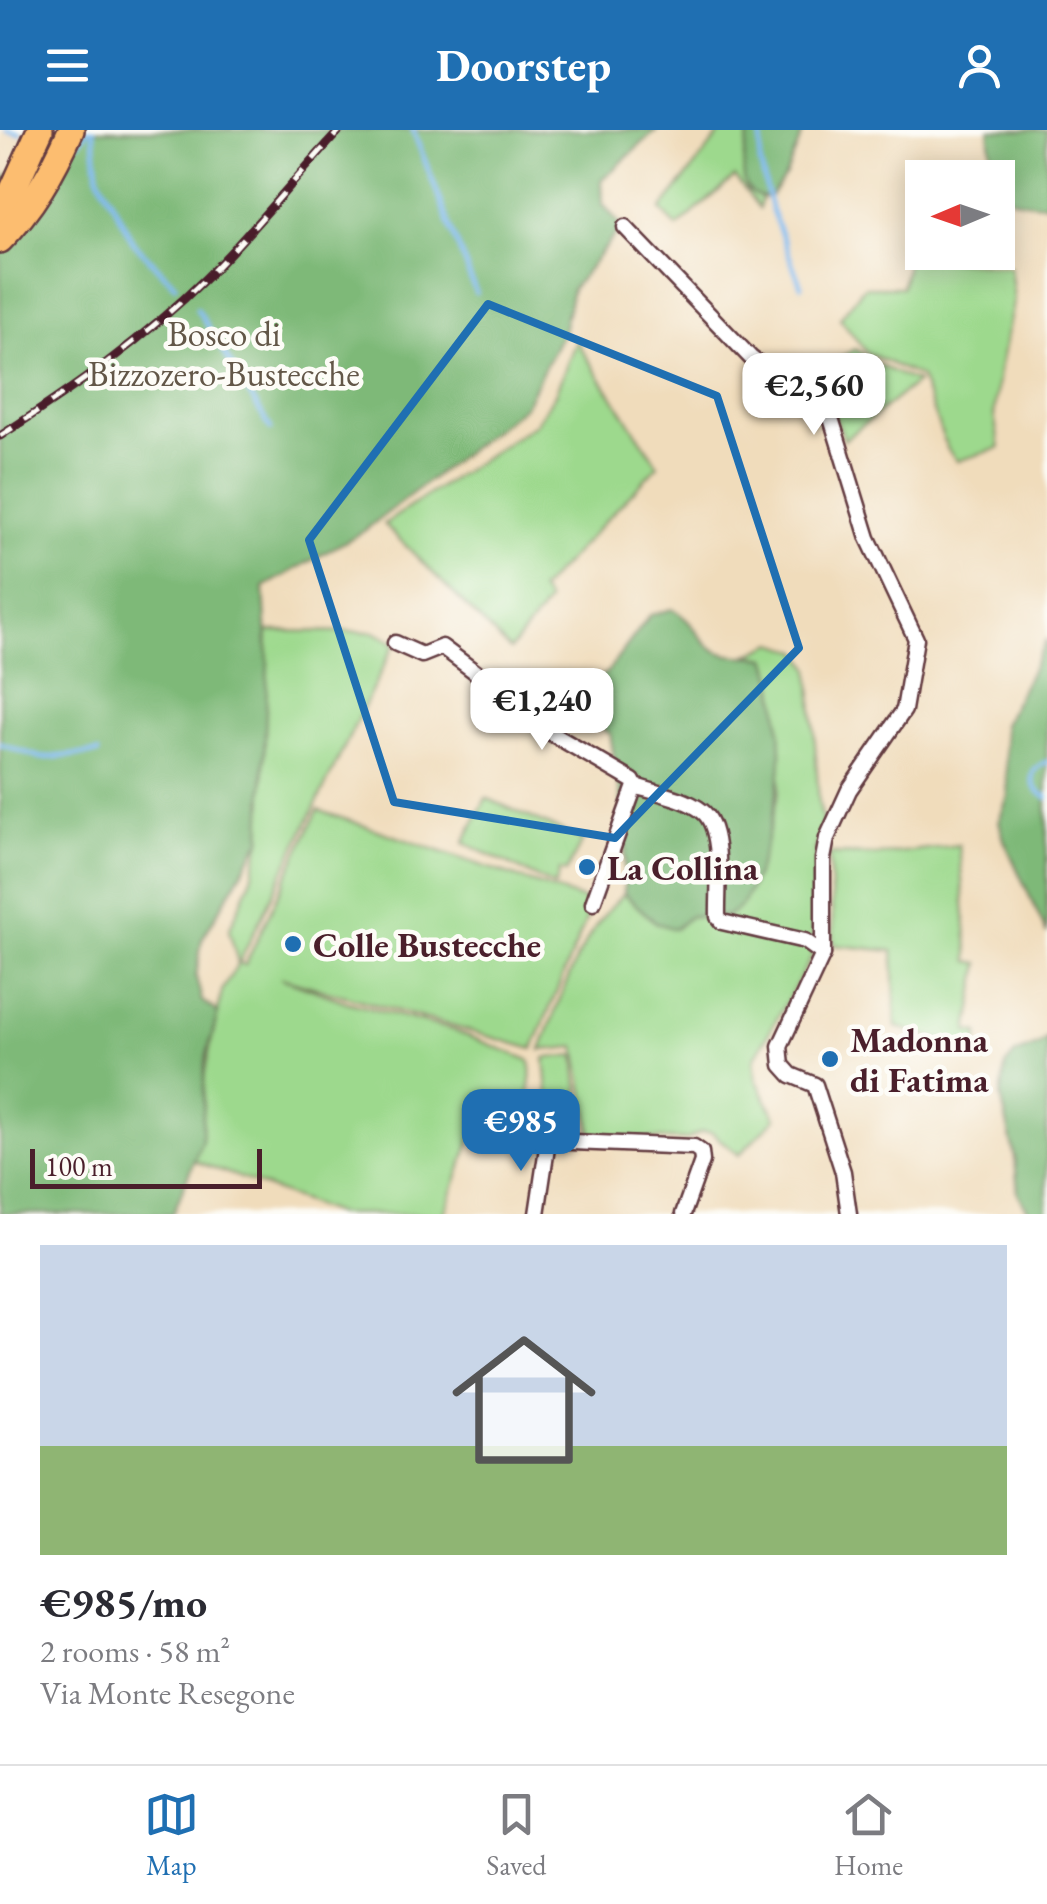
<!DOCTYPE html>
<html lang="en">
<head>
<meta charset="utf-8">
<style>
  :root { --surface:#fff; --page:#f2f2f3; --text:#2b2b33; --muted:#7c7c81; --line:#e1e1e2; --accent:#1f6fb2 }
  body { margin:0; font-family:"EB Garamond",serif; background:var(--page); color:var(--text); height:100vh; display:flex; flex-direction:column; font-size:38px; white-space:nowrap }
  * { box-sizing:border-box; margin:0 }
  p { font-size:32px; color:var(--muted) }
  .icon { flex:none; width:55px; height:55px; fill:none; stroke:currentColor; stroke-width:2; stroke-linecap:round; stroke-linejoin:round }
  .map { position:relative; height:1084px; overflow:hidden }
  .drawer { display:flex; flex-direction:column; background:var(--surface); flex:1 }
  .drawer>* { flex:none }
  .needle { width:65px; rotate:268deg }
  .buttons { position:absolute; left:905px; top:30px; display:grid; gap:20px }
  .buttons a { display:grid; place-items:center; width:110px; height:110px; border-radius:0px; background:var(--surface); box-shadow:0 5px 25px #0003; font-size:50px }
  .scale { position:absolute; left:30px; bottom:25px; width:232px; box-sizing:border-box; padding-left:10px; border:5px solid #4a1f2b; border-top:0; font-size:28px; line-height:35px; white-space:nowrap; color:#4a1f2b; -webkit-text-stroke:8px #fdfcf7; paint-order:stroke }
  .price { position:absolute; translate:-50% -85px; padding:0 22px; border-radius:20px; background:#fff; color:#222; font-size:32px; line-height:65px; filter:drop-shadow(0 2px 5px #0008) }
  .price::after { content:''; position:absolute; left:50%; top:60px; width:30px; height:22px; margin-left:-15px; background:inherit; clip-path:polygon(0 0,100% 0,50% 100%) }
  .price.active { background:var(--accent); color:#fff }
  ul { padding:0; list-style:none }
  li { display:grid; align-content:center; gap:20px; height:530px; padding:0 40px }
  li+li { border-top:2px solid var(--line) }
  li span { display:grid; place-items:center; height:310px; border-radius:0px; color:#555 }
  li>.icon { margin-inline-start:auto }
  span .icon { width:180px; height:180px; fill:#fffc; stroke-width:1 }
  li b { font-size:42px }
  header { display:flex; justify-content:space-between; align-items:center; height:130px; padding:0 40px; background:var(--accent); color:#fff; font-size:45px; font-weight:700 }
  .tab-bar { display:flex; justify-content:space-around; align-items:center; height:140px; border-top:2px solid var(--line); background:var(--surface); font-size:28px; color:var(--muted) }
  .tab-bar a { display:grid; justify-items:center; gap:5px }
  .tab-bar .active { color:var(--accent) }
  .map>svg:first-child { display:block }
  .green { fill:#9dd98d; stroke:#747c5c; stroke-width:2.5 }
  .forest { fill:#7eb978; stroke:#646c52; stroke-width:2.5 }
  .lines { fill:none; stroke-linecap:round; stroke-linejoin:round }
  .stream { stroke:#7bb7ed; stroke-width:5 }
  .street-casing { stroke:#633b41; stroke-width:19 }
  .highway-casing { stroke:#633b41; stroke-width:30 }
  .street { stroke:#fff; stroke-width:14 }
  .highway { stroke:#fcbd6f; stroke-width:25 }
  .rail-casing { stroke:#4a1f2b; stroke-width:9 }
  .rail { stroke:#fdfcf7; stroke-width:5; stroke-dasharray:15; stroke-linecap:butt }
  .marked { fill:none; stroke:#1f6fb2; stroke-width:8; stroke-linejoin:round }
  .poi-dot { fill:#1f6fb2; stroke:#fdfcf7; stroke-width:4 }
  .labels { text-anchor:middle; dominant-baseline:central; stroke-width:9; stroke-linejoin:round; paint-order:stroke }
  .park-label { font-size:35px; fill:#635748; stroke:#fdfcf7 }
  .poi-label { font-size:35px; font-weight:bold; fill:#4a1f2b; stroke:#fdfcf7; text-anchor:start }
</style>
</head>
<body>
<header><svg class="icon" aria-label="menu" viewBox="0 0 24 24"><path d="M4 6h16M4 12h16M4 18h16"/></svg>Doorstep<svg class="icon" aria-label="person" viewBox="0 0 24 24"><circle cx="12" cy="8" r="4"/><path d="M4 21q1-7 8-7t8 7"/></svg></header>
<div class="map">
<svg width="1047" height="1084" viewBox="0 0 1047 1084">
  <rect width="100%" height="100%" fill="#fdfcf7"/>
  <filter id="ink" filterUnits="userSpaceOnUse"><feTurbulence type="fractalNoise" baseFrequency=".01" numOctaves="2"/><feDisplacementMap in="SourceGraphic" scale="20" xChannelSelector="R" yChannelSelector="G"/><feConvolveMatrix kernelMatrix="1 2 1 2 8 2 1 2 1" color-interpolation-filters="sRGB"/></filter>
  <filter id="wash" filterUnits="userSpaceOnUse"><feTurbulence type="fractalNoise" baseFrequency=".0048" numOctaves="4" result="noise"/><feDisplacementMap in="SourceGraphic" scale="40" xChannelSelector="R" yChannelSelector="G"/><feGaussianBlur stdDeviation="2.25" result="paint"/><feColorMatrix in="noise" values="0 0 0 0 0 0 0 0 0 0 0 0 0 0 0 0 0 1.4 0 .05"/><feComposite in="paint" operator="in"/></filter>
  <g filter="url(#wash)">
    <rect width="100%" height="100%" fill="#f0dcbb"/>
    <g class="green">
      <polygon points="723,0 773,0 771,35 759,78 735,47 677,97 661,80"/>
      <polygon points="909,125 1010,137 1014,169 999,240 994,286 1000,318 957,331 948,320 920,247 867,223 840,188 864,157 902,157"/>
      <polygon points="576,211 658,335 540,460 548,472 510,520 384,394 535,294 555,264"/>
      <path d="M855,219L878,235L917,252L844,310C835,276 818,277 802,251Z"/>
      <path d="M268,501L374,502L395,513L239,833L245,835L318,680L593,773L533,919L281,848L347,872L453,900L529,930C539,951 515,982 532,1018L505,1006L472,1007L444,1084H338L192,1030L205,942L222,861L238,833L229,800L252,747L261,710Z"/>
      <path d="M774,513L799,521L810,538L819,673L823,692L816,717L812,827L754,929L756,949L776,988L739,1025L711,1002H701L686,1010L592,1006L576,917L541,920C562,865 578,805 624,764L656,793L743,773L759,735L779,661L781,623L774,546L767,528L749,524Z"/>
      <polygon points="486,668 583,710 566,742 560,740 555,756 464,713"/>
      <polygon points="959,715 969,831 980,833 968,901 979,903 976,920 896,897 893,821 834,815 829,724 879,725"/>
      <polygon points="575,925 582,993 551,996 545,928"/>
    </g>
    <g class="forest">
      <polygon points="66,0 657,0 602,50 603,74 622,97 572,159 563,201 525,276 364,401 264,457 268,531 261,710 202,809 196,847 202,871 218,882 205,932 202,1010 173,1084 0,1084 0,49 43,30"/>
      <path d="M750,0H804L786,45L770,67C731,70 745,23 750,0Z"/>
      <path d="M989,0H1047V74C1028,73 1011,73 998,58V48L994,47L993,43Z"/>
      <path d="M672,479C695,491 695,506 712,518C726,529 751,525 767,528C777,553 781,601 781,627C781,657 758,775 729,785C719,789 701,786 690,786L675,799L656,793L624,764L626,699L610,604L586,586L564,577L608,541L650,485Z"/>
      <polygon points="1047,509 1047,804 1004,710 999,691 1008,666 1003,595"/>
      <polygon points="1047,907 1047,1084 1030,1084 1018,1063 1015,1028 1001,967 1005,936 1015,924 1040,914"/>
    </g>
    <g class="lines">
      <g class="stream">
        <polyline points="6,0 20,3"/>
        <polyline points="93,0 98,45 133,112 175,155"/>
        <polyline points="413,0 476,163"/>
        <polyline points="762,0 760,32 771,78 801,156"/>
        <polyline points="79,12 89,0"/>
        <polyline points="197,179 271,299"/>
        <polyline points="0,614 42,628 98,623"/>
        <path d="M1047,632C1026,639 1029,659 1047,667"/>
      </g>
    </g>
  </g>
  <g filter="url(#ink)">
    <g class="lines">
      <defs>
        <g id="street">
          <polyline points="625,97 751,228 831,288 868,408 916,509 904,580 849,660 827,708 823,729 823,824 780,916 782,935 791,945 815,955 843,1042 849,1084"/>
          <polyline points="395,513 422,525 442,517 486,550 532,592 633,651 635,656 593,773"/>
          <path d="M635,656C656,663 684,667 702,681C725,698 717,760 718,787L722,792L805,811L823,824"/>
          <polyline points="537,1084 548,1011 694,1017 701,1022 702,1031 683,1084"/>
        </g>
        <g id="highway">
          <polyline points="0,88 40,0"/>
          <path d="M0,110C32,78 53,41 71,0"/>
        </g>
      </defs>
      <use href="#street" class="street-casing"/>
      <use href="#highway" class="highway-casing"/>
      <use href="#street" class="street"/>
      <use href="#highway" class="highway"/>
      <defs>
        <path id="rail" d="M0,306C73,259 144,209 206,148C253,101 295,48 340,0"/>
      </defs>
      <use href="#rail" class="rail-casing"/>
      <use href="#rail" class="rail"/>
    </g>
  </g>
  <path class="marked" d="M488,174L717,266L799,518L615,708L394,672L309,410Z"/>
  <g class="poi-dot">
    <circle cx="587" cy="737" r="10"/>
    <circle cx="293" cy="814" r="10"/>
    <circle cx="830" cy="929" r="10"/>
  </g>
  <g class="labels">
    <g class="park-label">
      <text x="224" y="203">Bosco di<tspan x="224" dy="40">Bizzozero-Bustecche</tspan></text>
    </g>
    <g class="poi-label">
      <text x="607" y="737">La Collina</text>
      <text x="313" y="814">Colle Bustecche</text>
      <text x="850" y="909">Madonna<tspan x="850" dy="40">di Fatima</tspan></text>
    </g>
  </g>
</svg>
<div class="buttons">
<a><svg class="needle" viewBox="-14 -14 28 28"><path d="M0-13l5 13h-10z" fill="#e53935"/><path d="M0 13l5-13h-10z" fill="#7c7c81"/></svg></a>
</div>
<div class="scale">100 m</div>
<b class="price" style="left:814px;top:308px">€2,560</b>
<b class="price" style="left:542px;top:623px">€1,240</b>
<b class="price active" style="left:521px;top:1044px">€985</b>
</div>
<section class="drawer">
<ul>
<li><span style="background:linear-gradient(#c9d6e8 65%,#8fb573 0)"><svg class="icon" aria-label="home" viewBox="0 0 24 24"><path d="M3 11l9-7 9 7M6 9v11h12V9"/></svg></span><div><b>€985/mo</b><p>2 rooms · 58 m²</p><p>Via Monte Resegone</p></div></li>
</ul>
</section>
<nav class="tab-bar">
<a class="active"><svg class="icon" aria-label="map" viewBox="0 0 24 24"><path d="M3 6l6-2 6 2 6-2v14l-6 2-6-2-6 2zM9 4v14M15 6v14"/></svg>Map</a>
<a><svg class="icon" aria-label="saved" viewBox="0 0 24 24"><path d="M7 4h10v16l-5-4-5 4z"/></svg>Saved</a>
<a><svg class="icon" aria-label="home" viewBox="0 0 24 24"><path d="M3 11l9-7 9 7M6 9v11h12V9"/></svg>Home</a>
</nav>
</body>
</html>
